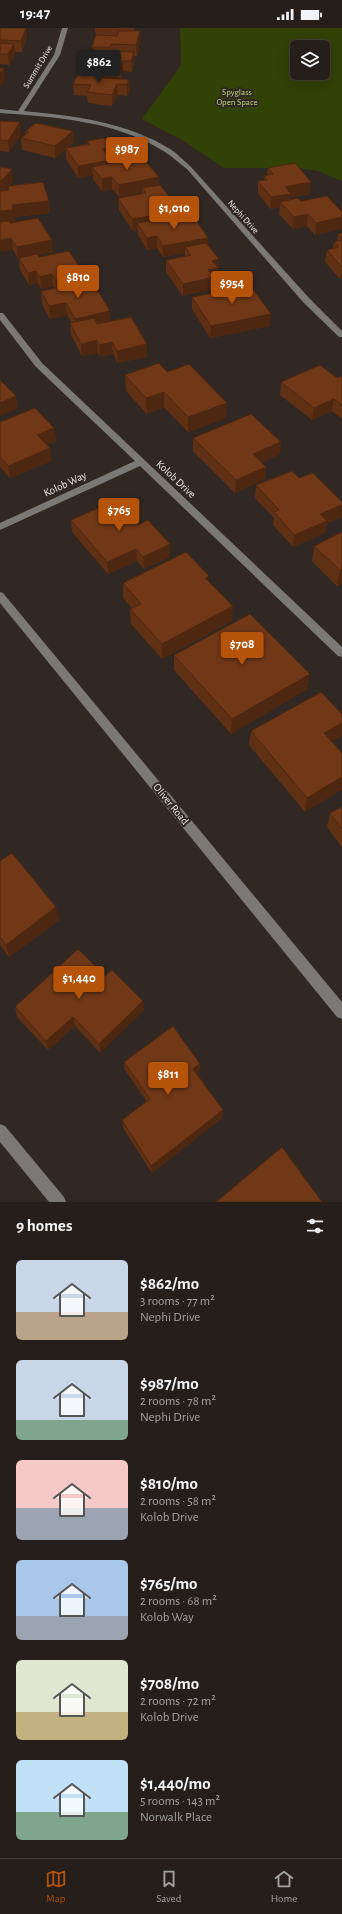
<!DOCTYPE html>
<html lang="en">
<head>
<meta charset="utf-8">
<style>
  :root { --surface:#251e1b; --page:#2d2724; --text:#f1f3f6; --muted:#a3a2a3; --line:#423c3a; --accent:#b45309 }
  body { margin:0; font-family:"Alegreya Sans",sans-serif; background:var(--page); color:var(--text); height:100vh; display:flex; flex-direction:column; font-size:15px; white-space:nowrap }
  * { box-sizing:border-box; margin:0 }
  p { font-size:13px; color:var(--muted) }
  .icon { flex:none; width:22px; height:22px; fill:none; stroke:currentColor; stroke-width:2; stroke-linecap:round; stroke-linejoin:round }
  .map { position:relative; height:1174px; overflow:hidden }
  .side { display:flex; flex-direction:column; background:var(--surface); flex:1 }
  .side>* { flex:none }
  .controls { position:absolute; left:290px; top:12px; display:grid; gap:8px }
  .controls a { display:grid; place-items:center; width:40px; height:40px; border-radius:6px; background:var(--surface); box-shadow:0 4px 16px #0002,0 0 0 1px var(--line); font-size:20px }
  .price { position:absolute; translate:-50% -34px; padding:0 9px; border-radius:4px; background:var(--accent); color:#fff; font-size:13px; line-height:26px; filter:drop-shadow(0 1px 2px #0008) }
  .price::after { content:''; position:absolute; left:50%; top:24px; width:12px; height:9px; margin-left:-6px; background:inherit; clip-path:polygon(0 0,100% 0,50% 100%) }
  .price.active { background:#222; color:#fff }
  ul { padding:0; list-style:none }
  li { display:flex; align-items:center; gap:12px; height:100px; padding:0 16px }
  li span { display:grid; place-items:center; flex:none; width:112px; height:80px; border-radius:6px; color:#555 }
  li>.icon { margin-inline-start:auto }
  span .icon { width:48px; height:48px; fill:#fffc; stroke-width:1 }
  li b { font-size:17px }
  h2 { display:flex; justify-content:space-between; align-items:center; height:48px; padding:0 16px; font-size:17px }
  .status { display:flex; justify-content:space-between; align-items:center; height:28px; padding:0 20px; background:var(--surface); direction:ltr }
  .status svg { height:11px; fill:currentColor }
  .tabs { display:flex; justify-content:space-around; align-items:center; height:56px; border-top:1px solid var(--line); background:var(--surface); font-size:11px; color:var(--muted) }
  .tabs a { display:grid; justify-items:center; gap:2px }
  .tabs .active { color:var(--accent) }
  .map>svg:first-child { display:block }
  .green { fill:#324106; fill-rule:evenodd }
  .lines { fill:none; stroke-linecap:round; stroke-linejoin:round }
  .minor { fill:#7b7975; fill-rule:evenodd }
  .wall { fill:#603014; fill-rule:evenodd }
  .shaded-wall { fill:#4e2710 }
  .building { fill:#703817; stroke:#4e2710 }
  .labels { text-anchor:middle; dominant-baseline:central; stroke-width:4; stroke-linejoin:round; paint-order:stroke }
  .far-street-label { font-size:9px; fill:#ede7e4; stroke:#312824 }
  .far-park-label { font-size:9px; fill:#bad87d; stroke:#312824 }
  .street-label { font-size:11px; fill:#ede7e4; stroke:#312824 }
</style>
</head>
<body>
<div class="status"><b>19:47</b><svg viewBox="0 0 49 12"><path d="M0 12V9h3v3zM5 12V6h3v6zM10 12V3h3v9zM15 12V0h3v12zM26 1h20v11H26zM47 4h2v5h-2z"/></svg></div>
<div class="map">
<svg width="342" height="1174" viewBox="0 0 342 1174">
  <rect width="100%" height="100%" fill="#312824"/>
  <path class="green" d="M180,0H342V153L318,143L299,140H224L187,115L142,91L181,37ZM297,19H323V45H297Z"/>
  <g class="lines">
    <g class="minor">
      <path d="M62,0H68L60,27L24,83C74,88 127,94 170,121C178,126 184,133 191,139L309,270L342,303V309H339L303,274L187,141C180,136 173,129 165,124C117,93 56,89 0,85V81L18,83L54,27Z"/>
      <polygon points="0,285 3,285 42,335 342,619 342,629 338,628 140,438 0,502 0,495 135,433 36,339 0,292"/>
      <polygon points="0,564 3,565 342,974 342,991 337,989 0,575"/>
      <polygon points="0,1096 5,1098 64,1169 66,1174 49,1174 0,1114"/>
    </g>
  </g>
  <g class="wall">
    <polygon points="0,0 27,0 26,0 27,9 22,24 15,24 15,27 9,37 0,36"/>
    <polygon points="95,0 135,0 135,3 140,14 137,28 134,28 134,34 132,44 123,43 121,50 99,49 129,52 130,63 127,68 118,67 112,78 88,75 87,68 74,67 73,56 83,45 82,38 93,22 92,19 96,9"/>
    <polygon points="0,93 21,106 9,124 0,123"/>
    <polygon points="73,103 74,114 67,120 88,116 87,113 112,131 111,132 111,135 159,149 159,157 171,183 161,185 162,191 208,210 208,217 219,243 217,243 217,252 214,252 213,261 183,268 166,244 166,232 185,228 185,225 163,229 157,220 147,222 138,207 138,202 133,203 119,182 118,170 142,166 142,164 119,169 112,161 102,163 93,151 93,147 78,150 66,131 66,121 55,130 22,122 21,110 25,107 25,104"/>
    <path d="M0,139L13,153L8,158L50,185L14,189L15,194H10V195L53,224L37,227L39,229L84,246L85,255L110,283V293L147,329L118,335L113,326L100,329L98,325L82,328L71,307L70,295H72L67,287L50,291L42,276L41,263L55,261L53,258L41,261L38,255L29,257L20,242L19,231H18L13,222ZM8,158V162H4Z"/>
    <polygon points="268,140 311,154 309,166 291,169 290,172 301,173 342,184 342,201 315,207 307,198 293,201 279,186 280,179 270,181 258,165 258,153 264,152 264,148 267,147"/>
    <polygon points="342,205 342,250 340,251 325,234 327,222 333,220 334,214 337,213 338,206"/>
    <polygon points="226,257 270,298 210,310 192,281 192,269 226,262"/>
    <polygon points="167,344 226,390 188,404 164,379 147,386 126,363 125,347"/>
    <polygon points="342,348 342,391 332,383 312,392 280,367 281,354 337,350"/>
    <polygon points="0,394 54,400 56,413 46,417 50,420 51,433 10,450 0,439"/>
    <polygon points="193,410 280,426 261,435 265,451 235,465 193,423"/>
    <polygon points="299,450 342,489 327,495 325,505 293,519 273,497 274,490 255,470 256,457"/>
    <polygon points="71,492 138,497 170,529 144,541 137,533 108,546 72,504"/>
    <polygon points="342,504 342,555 337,558 312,533 314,518"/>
    <polygon points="209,548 209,554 232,593 162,631 131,596 130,581 132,580 123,570 123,555"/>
    <polygon points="174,627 307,661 231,706 174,642"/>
    <polygon points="251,703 332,714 305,784 249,717"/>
    <polygon points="342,779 342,819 327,799 330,785"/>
    <polygon points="0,833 59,892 9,929 0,917"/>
    <polygon points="105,948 143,973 144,982 100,1025 75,998 48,1022 17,989 15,979"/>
    <polygon points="124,1034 200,1036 199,1044 197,1046 223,1082 222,1090 152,1145 123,1100 122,1092 147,1074 125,1042"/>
  </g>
  <g class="shaded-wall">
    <polygon points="26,0 27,9 22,24 21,13"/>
    <polygon points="140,3 140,14 137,28 136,17"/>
    <polygon points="14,16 15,27 9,37 8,26"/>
    <polygon points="134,24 134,34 132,44 131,33"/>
    <polygon points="122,33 123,43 121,50 121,39"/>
    <polygon points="4,40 5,51 0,59 0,46"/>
    <polygon points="129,52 130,63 127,68 127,57"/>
    <polygon points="117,56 118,67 112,78 112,67"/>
    <polygon points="20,94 21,106 9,124 8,113"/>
    <polygon points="73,103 74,114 55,130 55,118"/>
    <polygon points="112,120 112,131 104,133 103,121"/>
    <polygon points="111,132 112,144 92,139 93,147 78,150 78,138"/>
    <polygon points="12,141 13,153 0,167 0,154"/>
    <polygon points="112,149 112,161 102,163 102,151"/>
    <polygon points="159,149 159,161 142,160 142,164 119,169 119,157"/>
    <polygon points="311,154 309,166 291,169 290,177 280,174 280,179 270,181 271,169 285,159"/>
    <polygon points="171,171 171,183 153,186 153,174"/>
    <polygon points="49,173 50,185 14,189 15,194 0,195 0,183 12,177"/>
    <polygon points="161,186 162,198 137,195 138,202 133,203 132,191"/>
    <polygon points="308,186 307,198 293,201 294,189"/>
    <polygon points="342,189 342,201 315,207 316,195"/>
    <polygon points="157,208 157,220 147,222 147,210"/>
    <polygon points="11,210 13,222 0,224 0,212"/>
    <polygon points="208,210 208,221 185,219 185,225 163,229 163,218"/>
    <polygon points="52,212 53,224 18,231 17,219"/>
    <polygon points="219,231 219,243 217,243 217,252 214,252 213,261 183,268 183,256 208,242 212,233"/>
    <polygon points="342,239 342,250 340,251"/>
    <polygon points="36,243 38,255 29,257 28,245"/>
    <polygon points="52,246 53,258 41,261 40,249"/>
    <polygon points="84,246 85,258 57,264 56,252"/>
    <polygon points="66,275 67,287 50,291 49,278"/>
    <polygon points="110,283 110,296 76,303 75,291"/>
    <polygon points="271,286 270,298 210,310 211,298"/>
    <polygon points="97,312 98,325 82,328 81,316"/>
    <polygon points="112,314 113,326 100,329 99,317"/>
    <polygon points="147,316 147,329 118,335 117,323"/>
    <polygon points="164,364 164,379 147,386 146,370"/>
    <polygon points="16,368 18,381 0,388 0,375"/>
    <polygon points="334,371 332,383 312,392 314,380"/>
    <polygon points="227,375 226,390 188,404 188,389"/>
    <polygon points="54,400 56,413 39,420 37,407"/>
    <polygon points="281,414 280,426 252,439 253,426"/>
    <polygon points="50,420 51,433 10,450 8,438"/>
    <polygon points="266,439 265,451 235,465 236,452"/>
    <polygon points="342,477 342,489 327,495 325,505 293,519 294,507 320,486"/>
    <polygon points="170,516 170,529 144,541 143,529"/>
    <polygon points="136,521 137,533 108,546 107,534"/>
    <polygon points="342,541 342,555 337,558 340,542"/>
    <polygon points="209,548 209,563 205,550"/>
    <polygon points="233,578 232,593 162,631 162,616"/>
    <polygon points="310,646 307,661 231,706 232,691"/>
    <polygon points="342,695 342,708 322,720 324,705"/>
    <polygon points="342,749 342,762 305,784 307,770"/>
    <polygon points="56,879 59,892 9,929 6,917"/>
    <polygon points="143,973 144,982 100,1025 99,1016"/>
    <polygon points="73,989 75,998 48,1022 46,1013"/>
    <polygon points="200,1036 199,1044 192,1049 193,1041"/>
    <polygon points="223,1082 222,1090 152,1145 151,1138"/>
  </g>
  <g class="building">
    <polygon points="0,0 26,0 21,13 0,12"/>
    <polygon points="119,3 140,3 136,17 111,16 110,19 92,19 96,7 117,8"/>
    <polygon points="0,15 14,16 8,26 0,26"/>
    <polygon points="88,22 134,24 131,33 122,33 121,39 82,38"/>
    <polygon points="0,40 4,40 0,46"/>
    <polygon points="79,45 96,47 95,49 129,52 127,57 117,56 112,67 87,64 91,57 73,56"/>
    <polygon points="0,93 20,94 8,113 0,112"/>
    <polygon points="36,95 73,103 55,118 21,110 29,104 25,104"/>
    <polygon points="104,110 112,120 103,121 111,132 78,138 66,120 90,116 87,113"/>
    <polygon points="142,129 159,149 119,157 112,149 102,151 92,139"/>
    <polygon points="295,135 311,154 285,159 291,166 271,169 258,153 267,152 264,148 273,146 268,140"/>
    <polygon points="0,139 12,141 0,154"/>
    <polygon points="43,154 49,173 12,177 13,182 0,183 0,163 9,162 8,158"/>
    <polygon points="160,157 171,171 153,174 161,186 132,191 118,170 146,165 142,160"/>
    <polygon points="327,168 342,184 342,189 316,195 308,186 294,189 280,174 298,170 301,173"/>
    <polygon points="192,186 208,210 163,218 157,208 147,210 137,195"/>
    <polygon points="38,190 52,212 17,219 11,210 0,212 0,194 9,193 10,195"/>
    <polygon points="342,205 342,210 338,206"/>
    <polygon points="342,212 342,239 327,222 339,219 334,214"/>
    <polygon points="206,215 219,231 212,233 218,240 208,242 214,249 183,256 166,232 191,227 185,219"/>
    <polygon points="69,223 84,246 56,252 52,246 40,249 36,243 28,245 19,230 37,226 39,229"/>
    <polygon points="92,253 110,283 75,291 66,275 49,278 41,263"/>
    <polygon points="247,253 271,286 211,298 192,269 230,262 226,257"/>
    <polygon points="131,289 147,316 117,323 112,314 99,317 97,312 81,316 70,295 94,290 97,296"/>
    <polygon points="159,335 167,344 189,336 227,375 188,389 164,364 146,370 125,347"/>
    <polygon points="320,337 337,350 342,348 342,377 334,371 314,380 281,354"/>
    <polygon points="0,352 16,368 0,375"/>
    <polygon points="35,380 54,400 37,407 50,420 8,438 0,429 0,394"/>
    <polygon points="251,386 281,414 253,426 266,439 236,452 193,410"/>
    <polygon points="292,443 299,450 313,445 342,474 342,477 320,486 327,493 294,507 274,484 279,482 256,457"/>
    <polygon points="116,472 138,497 148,492 170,516 143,529 136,521 107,534 71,492"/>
    <polygon points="342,504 342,541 340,542 314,518"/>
    <polygon points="186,524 209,548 205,550 233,578 162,616 130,581 141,576 123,555"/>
    <polygon points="250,586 310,646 232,691 174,627"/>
    <polygon points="321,664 342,686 342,695 324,705 342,725 342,749 307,770 251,703"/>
    <polygon points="342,779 342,801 330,785"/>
    <polygon points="12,825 56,879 6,917 0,909 0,833"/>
    <polygon points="78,921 105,948 112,942 143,973 99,1016 73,989 46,1013 15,979"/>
    <polygon points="173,998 200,1036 193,1041 223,1082 151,1138 122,1092 150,1071 124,1034"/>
    <polygon points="282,1119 322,1174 216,1174"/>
  </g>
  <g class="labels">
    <g class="far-street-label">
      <text transform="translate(38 39) rotate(-59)">Summit Drive</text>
      <text transform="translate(243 189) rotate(48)">Nephi Drive</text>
    </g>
    <g class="far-park-label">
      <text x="237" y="64">Spyglass<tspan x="237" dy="10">Open Space</tspan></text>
    </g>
    <g class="street-label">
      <text transform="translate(176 451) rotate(43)">Kolob Drive</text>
      <text transform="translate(65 456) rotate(-25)">Kolob Way</text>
      <text transform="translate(171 776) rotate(51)">Oliver Road</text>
    </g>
  </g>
</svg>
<div class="controls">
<a><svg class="icon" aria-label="layers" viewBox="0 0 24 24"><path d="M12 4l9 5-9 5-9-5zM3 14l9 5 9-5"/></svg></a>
</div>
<b class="price active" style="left:99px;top:56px">$862</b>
<b class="price" style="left:127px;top:143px">$987</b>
<b class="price" style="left:174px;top:202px">$1,010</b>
<b class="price" style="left:78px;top:271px">$810</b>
<b class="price" style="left:232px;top:277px">$954</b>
<b class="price" style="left:119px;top:504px">$765</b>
<b class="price" style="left:242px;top:638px">$708</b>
<b class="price" style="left:79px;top:972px">$1,440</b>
<b class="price" style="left:168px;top:1068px">$811</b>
</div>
<section class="side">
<h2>9 homes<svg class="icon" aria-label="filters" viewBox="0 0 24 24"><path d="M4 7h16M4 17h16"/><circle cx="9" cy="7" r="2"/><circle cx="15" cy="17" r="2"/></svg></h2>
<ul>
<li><span style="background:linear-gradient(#c9d6e8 65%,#b9a48a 0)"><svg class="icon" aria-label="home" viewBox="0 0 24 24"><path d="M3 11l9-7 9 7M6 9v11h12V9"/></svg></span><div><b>$862/mo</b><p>3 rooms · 77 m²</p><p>Nephi Drive</p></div></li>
<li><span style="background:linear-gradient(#c9d6e8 75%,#7fa58c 0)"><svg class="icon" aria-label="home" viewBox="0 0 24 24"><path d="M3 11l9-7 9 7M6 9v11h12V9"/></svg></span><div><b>$987/mo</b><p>2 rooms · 78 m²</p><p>Nephi Drive</p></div></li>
<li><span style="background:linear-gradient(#f6c9c9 60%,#9aa5b1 0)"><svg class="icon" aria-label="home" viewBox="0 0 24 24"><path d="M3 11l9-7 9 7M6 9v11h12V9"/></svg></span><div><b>$810/mo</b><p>2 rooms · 58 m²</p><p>Kolob Drive</p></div></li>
<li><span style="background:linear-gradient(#a9c7e8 70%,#9aa5b1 0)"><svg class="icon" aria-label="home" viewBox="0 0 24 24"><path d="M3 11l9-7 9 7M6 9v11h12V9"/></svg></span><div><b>$765/mo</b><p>2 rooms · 68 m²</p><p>Kolob Way</p></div></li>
<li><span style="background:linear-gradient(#dfe7d0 65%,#c2b280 0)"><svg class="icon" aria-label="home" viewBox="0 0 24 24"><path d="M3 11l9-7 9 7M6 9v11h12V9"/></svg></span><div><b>$708/mo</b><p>2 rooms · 72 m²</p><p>Kolob Drive</p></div></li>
<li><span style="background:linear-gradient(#bfe0f5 65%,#7fa58c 0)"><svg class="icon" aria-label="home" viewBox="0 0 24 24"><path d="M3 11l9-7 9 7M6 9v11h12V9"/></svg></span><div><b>$1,440/mo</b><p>5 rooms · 143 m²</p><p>Norwalk Place</p></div></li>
</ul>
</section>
<nav class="tabs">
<a class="active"><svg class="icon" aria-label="map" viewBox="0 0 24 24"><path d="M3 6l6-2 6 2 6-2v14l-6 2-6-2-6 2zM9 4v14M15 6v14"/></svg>Map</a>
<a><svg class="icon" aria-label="saved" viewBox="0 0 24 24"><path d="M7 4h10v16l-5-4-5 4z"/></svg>Saved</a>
<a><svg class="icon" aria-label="home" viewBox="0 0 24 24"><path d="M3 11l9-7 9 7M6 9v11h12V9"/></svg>Home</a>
</nav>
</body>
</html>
